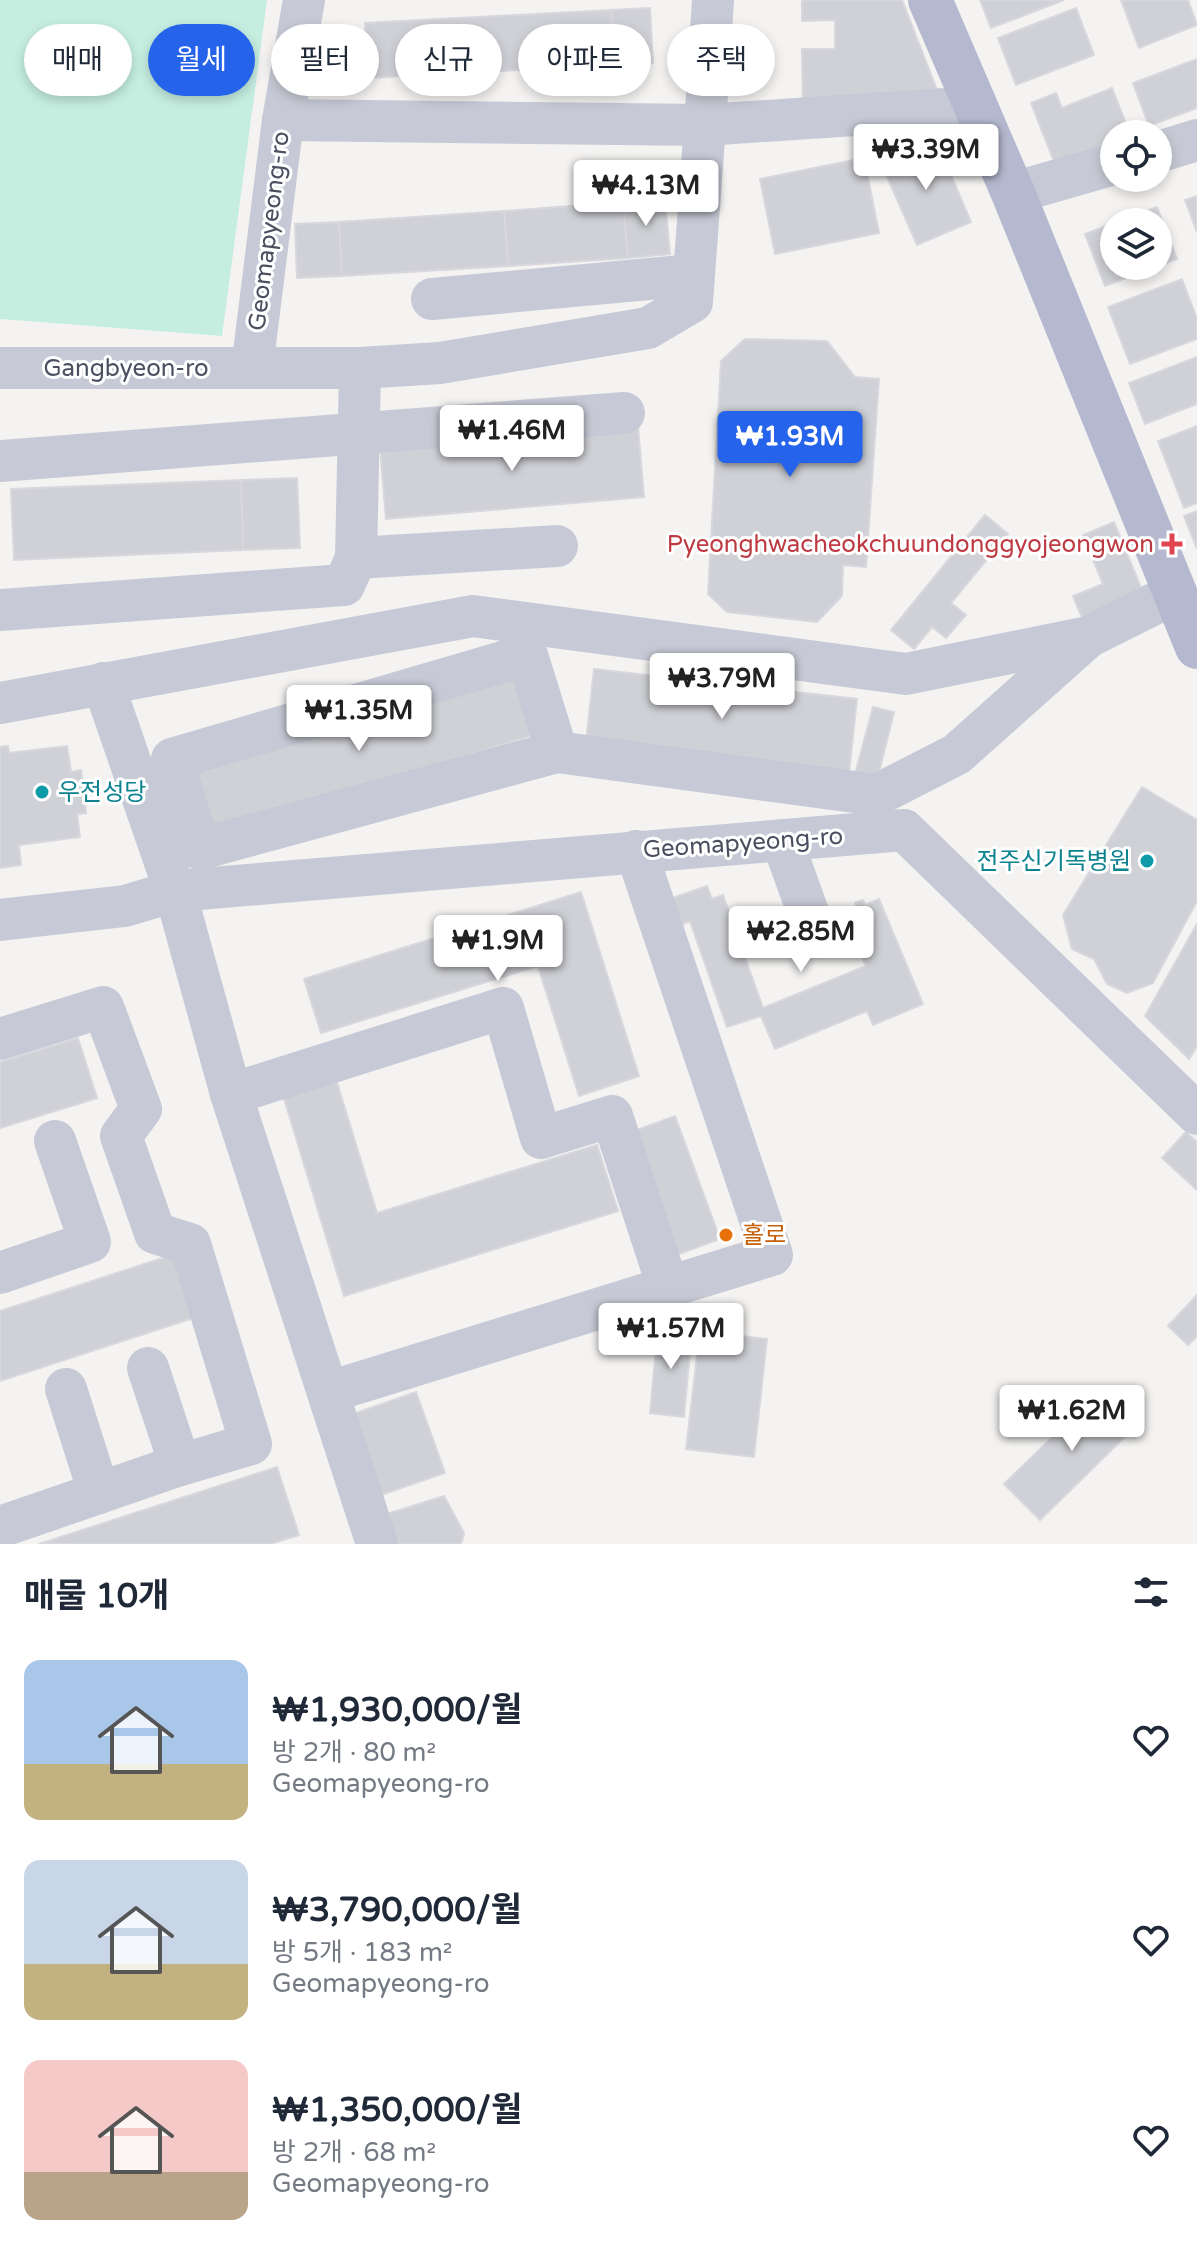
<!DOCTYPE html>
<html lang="ko">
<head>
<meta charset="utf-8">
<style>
  :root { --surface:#fff; --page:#f6f6f7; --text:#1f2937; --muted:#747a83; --accent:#2563eb }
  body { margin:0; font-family:"Varela Round","Noto Sans KR",sans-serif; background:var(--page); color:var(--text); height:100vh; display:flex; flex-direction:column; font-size:30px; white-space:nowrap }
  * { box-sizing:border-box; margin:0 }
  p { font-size:26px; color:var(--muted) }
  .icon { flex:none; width:44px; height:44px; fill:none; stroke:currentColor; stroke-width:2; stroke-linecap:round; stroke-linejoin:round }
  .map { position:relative; height:1544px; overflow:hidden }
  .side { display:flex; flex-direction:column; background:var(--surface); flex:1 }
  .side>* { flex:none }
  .hud { position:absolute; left:24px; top:24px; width:1150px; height:72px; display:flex; gap:16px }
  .buttons { position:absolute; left:1100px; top:120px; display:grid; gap:16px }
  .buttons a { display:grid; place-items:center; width:72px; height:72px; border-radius:50%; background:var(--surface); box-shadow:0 4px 12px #0003; font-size:40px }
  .price { position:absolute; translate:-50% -68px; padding:0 18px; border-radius:8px; background:#fff; color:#222; font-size:26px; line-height:52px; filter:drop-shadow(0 2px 4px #0008) }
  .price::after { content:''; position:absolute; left:50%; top:48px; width:24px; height:18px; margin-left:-12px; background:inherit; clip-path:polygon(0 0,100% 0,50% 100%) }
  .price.current { background:var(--accent); color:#fff }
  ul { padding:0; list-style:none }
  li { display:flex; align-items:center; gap:24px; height:200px; padding:0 24px }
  li span { display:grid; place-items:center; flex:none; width:224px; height:160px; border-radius:16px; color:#555 }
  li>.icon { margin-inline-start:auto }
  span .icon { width:96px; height:96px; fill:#fffc; stroke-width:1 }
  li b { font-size:34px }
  h2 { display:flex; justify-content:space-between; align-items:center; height:96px; padding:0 24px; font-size:34px }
  .tag { padding:0 28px; border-radius:36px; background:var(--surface); box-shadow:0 4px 12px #0003; font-size:28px; line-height:72px }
  .tag.current { background:var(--accent); color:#fff }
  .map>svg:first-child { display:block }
  .green { fill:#c5eee1 }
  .building { fill:#d0d1d6; stroke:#d7d7dd; stroke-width:2 }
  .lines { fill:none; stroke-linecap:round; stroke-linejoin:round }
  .minor { stroke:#c7cad6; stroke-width:42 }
  .major { stroke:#b4b9cf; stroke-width:44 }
  .health-dot { fill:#e0444e; stroke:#fff; stroke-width:3 }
  .culture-dot { fill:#0f9aa8; stroke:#fff; stroke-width:3 }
  .food-dot { fill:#e8710a; stroke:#fff; stroke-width:3 }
  .labels { text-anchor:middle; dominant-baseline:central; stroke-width:6; stroke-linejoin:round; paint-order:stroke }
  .street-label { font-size:24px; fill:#4b4f5f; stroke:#fff }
  .health-label { font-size:24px; fill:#be3a42; stroke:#fff; text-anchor:end }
  .culture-label { font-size:24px; fill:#0d838f; stroke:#fff; text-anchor:start }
  .food-label { font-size:24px; fill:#c56008; stroke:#fff; text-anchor:start }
</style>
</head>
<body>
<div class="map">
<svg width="1197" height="1544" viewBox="0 0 1197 1544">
  <rect width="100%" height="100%" fill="#f4f3f2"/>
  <polygon class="green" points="0,0 267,0 222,336 0,319"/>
  <g class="building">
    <polygon points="802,0 902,0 940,98 803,112 802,49 835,49 835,20 802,21"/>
    <polygon points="980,0 1064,0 991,28"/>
    <polygon points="1121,0 1188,0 1197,25 1139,48"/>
    <polygon points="650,8 653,63 614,65 611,10"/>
    <polygon points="1076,8 1094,55 1016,85 998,38"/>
    <polygon points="611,10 614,65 368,78 365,23"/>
    <polygon points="1197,59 1197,108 1149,126 1133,83"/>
    <polygon points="1112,88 1130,134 1114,134 1114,141 1055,164 1031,103 1056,93 1062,108"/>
    <polygon points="936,140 971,222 917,245 881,163"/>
    <polygon points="864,158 879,233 775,254 760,179"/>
    <polygon points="1197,196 1197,232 1185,200"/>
    <polygon points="665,199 670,254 628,258 623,202"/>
    <polygon points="623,202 628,258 508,266 504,211"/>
    <polygon points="1157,207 1177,259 1158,266 1158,222 1117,222"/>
    <polygon points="504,211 508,266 342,276 339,222"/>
    <polygon points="339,222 342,276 297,278 295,224"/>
    <polygon points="1114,223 1114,266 1157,266 1105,286 1085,234"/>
    <polygon points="1182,279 1197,319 1197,339 1130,364 1108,307"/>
    <polygon points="745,339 827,341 855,377 879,379 866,567 843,565 842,596 817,622 727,612 708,594 721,361"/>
    <polygon points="1197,357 1197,404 1145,424 1129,383"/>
    <polygon points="1197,426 1197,503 1184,508 1158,441"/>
    <polygon points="638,427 644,497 386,519 380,448"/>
    <polygon points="297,478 300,548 243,550 241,480"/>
    <polygon points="241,480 243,550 14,560 11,489"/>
    <polygon points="1197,511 1197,549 1184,516"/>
    <polygon points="985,515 1008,534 951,603 966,615 946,638 932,627 914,649 891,630"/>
    <polygon points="1114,522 1144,595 1083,620 1073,596 1103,584 1083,535"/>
    <polygon points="594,669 857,699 849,773 586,742"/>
    <polygon points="513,670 533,735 206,836 185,770"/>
    <polygon points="873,707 894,712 876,784 854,778"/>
    <polygon points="8,746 9,753 67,746 71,772 81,770 86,813 77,814 80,837 19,845 21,865 0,868 0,747"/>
    <polygon points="1142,787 1197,820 1197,901 1153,983 1127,993 1107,984 1094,959 1072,949 1063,915"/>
    <polygon points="707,886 712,899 723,895 763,1008 866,966 848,924 858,920 855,903 863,900 865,905 879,899 923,1004 873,1025 867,1011 775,1049 761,1016 727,1027 690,921 679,926 669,899"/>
    <polygon points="581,892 639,1076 579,1096 538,966 321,1033 304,979"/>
    <polygon points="1197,924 1197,1046 1189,1059 1145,1016"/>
    <polygon points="78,1038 97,1098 0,1128 0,1062"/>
    <polygon points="335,1076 377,1213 597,1145 618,1211 344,1296 282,1092"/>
    <polygon points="675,1116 720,1239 671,1257 626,1134"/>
    <polygon points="1186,1132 1197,1142 1197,1190 1162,1158"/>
    <polygon points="178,1253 199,1316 0,1381 0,1311"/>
    <polygon points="1197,1295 1197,1336 1188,1345 1168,1326"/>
    <polygon points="658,1326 692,1329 684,1417 650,1413"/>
    <polygon points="700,1331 767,1339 754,1457 686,1449"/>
    <polygon points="1104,1387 1140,1422 1040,1520 1004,1484"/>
    <polygon points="416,1392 445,1473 378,1496 350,1415"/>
    <polygon points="277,1467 299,1535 270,1544 39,1544"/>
    <polygon points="444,1496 464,1533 461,1544 396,1544 387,1514"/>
  </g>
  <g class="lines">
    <g class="minor">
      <polyline points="283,120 705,125 713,0"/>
      <polyline points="1158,152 1197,140"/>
      <polyline points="1013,193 1114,164"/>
      <polyline points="432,299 693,275"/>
      <polyline points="0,368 360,368 440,363 648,328 692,302 705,125 975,107"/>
      <polyline points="252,368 283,120 304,0"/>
      <polyline points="360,368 356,558 557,546"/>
      <polyline points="0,461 624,413"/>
      <polyline points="0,610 344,585 356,558"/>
      <polyline points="103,683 175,891 904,830 1197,1114"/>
      <polyline points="0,703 473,616 906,674 1088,637 1176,593"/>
      <polyline points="557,752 527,655 172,759 200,849 557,752 877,795 957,754 1088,637"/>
      <polyline points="782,840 814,929"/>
      <polyline points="0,920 125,906 175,891 231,1094 377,1544"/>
      <polyline points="0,1039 103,1007 141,1109 121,1136 155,1233 190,1244 251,1444 180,1465"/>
      <polyline points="231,1094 503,1008 541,1138 612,1116 668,1287"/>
      <polyline points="0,1273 90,1242 55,1141"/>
      <polyline points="66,1389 99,1493"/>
      <polyline points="329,1392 772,1255 636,851"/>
      <polyline points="0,1527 180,1465 148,1368"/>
    </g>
    <polyline class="major" points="930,0 1013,193 1197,647"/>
  </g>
  <path class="health-dot" d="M1168 532h8v8h8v8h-8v8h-8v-8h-8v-8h8z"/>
  <g class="culture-dot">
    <circle cx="42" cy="792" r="8"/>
    <circle cx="1147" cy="861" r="8"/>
  </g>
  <circle class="food-dot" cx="726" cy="1235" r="8"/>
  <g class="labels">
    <g class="street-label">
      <text transform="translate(269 231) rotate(-83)">Geomapyeong-ro</text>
      <text x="126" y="368">Gangbyeon-ro</text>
      <text transform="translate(743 843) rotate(-4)">Geomapyeong-ro</text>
    </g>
    <g class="health-label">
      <text x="1154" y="544">Pyeonghwacheokchuundonggyojeongwon</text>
    </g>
    <g class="culture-label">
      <text x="58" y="792">우전성당</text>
      <text x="1131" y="861" text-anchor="end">전주신기독병원</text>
    </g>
    <g class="food-label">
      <text x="742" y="1235">홀로</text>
    </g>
  </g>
</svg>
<div class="buttons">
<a><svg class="icon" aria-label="locate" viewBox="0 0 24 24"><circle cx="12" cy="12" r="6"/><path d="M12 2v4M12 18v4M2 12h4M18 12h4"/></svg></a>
<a><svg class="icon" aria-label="layers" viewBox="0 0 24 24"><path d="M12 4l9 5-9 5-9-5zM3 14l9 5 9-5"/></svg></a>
</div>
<b class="price" style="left:926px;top:192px">₩3.39M</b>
<b class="price" style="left:646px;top:228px">₩4.13M</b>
<b class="price" style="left:512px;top:473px">₩1.46M</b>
<b class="price current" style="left:790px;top:479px">₩1.93M</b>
<b class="price" style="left:722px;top:721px">₩3.79M</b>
<b class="price" style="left:359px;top:753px">₩1.35M</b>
<b class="price" style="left:801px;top:974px">₩2.85M</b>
<b class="price" style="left:498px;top:983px">₩1.9M</b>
<b class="price" style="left:671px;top:1371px">₩1.57M</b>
<b class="price" style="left:1072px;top:1453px">₩1.62M</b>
<div class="hud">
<a class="tag">매매</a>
<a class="tag current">월세</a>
<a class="tag">필터</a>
<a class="tag">신규</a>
<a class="tag">아파트</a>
<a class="tag">주택</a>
</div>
</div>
<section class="side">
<h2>매물 10개<svg class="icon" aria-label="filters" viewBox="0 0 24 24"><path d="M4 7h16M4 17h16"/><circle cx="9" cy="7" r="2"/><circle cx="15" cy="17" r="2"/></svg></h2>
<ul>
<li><span style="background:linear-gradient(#a9c7e8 65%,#c2b280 0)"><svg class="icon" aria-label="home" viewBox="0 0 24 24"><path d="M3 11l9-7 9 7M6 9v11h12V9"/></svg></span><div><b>₩1,930,000/월</b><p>방 2개 · 80 m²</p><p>Geomapyeong-ro</p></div><svg class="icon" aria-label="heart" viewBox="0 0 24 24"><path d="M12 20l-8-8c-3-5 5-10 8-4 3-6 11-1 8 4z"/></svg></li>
<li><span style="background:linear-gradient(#c9d6e8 65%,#c2b280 0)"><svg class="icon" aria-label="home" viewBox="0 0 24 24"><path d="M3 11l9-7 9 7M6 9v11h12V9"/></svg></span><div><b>₩3,790,000/월</b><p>방 5개 · 183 m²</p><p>Geomapyeong-ro</p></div><svg class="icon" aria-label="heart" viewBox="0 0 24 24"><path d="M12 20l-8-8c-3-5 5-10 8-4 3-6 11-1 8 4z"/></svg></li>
<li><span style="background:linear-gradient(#f6c9c9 70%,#b9a48a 0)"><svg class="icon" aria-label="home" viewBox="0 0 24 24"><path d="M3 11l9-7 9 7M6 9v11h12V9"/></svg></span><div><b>₩1,350,000/월</b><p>방 2개 · 68 m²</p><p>Geomapyeong-ro</p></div><svg class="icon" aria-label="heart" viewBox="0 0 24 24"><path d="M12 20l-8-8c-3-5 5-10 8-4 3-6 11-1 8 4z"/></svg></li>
</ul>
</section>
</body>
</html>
